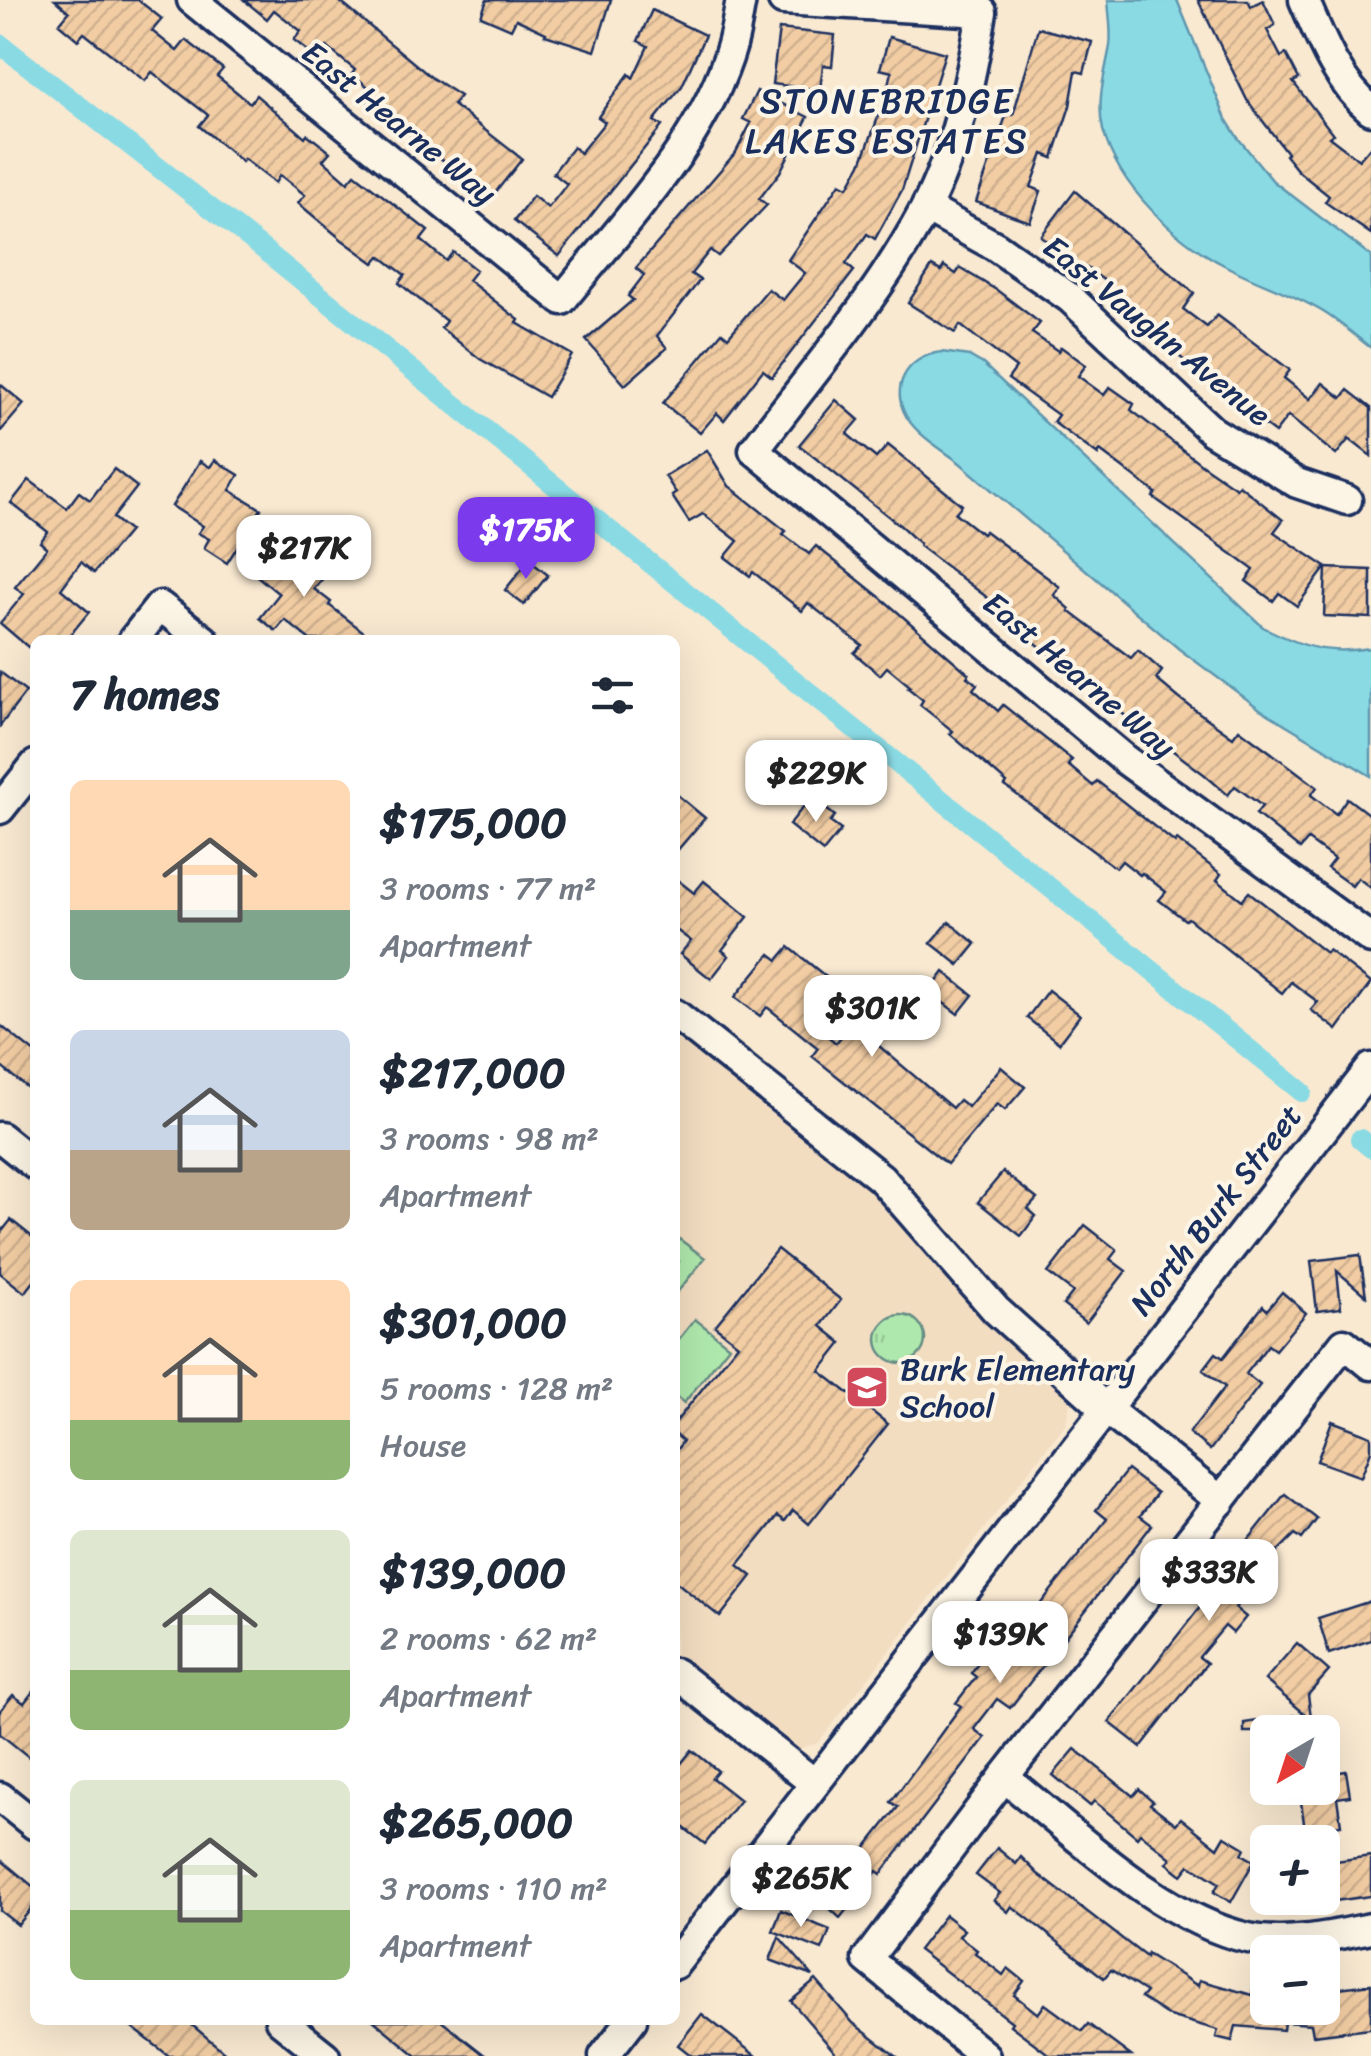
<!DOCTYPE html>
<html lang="en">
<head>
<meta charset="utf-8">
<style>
  :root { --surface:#fff; --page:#f6f6f7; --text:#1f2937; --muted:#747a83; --accent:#7c3aed }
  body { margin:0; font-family:Sriracha,sans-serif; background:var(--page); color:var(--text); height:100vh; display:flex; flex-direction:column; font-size:38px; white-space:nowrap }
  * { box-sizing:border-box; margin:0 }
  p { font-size:32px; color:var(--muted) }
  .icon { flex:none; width:55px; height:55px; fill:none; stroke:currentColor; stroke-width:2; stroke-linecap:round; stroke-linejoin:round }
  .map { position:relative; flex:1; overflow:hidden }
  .panel { position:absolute; left:30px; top:635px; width:650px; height:1390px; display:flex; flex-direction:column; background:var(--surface); border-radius:15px; box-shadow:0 10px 40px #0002 }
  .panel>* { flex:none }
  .needle { width:65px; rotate:219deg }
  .tools { position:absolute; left:1250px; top:1715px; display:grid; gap:20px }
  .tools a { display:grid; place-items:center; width:90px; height:90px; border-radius:15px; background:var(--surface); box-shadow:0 10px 40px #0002; font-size:50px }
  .price { position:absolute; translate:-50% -85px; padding:0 22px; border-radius:20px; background:#fff; color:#222; font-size:32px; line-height:65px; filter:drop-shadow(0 2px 5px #0008) }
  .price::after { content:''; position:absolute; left:50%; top:60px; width:30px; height:22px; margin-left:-15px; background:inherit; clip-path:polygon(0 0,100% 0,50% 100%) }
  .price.on { background:var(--accent); color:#fff }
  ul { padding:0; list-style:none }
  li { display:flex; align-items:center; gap:30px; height:250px; padding:0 40px }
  li span { display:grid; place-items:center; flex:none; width:280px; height:200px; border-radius:15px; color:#555 }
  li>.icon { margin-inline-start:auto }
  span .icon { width:120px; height:120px; fill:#fffc; stroke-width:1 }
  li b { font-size:42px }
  h2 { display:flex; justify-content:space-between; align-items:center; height:120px; padding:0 40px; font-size:42px }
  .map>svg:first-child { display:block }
  .built { fill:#f3ddc1 }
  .grass { fill:url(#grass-tufts); stroke:#658c85; stroke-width:2.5 }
  .pitch { fill:#afe8ac; stroke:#658c85; stroke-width:2.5 }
  .water { fill:#8adae4; stroke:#5e96ae; stroke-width:2.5 }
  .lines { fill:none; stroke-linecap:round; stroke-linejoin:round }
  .canal { stroke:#8adae4; stroke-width:20 }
  .building { fill:url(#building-hatch); stroke:#1b2f5e; stroke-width:2.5 }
  .minor-casing { stroke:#1b2f5e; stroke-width:35 }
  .minor { stroke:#fcf5e5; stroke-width:28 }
  .labels { text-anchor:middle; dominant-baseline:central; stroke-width:8; stroke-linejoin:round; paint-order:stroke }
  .street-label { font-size:32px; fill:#1b2f5e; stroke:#fcf5e5 }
  .poi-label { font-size:32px; fill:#1b2f5e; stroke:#fcf5e5; text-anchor:start }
  .neighbourhood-label { font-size:35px; letter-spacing:2.5px; fill:#1b2f5e; stroke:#fcf5e5 }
</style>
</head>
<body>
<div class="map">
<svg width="1371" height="2056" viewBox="0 0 1371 2056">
  <defs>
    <pattern id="grass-tufts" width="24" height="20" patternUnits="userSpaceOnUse" patternTransform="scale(2.5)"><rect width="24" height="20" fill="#afe8ac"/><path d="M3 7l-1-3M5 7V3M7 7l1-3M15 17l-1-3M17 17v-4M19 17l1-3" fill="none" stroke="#96c796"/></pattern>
    <pattern id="building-hatch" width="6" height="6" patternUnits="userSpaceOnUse" patternTransform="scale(2.5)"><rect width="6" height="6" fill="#f2cda3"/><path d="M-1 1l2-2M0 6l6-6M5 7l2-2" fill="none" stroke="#cfb08f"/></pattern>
  </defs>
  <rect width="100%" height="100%" fill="#f9e9d1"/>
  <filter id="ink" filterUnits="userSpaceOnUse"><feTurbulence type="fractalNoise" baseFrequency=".01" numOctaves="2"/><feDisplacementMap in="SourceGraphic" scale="20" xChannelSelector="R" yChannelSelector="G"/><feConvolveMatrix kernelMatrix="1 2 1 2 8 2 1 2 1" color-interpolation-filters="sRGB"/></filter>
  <g filter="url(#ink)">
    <polygon class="built" points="675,1031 896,1210 993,1325 1066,1392 1070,1403 1066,1423 818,1743 798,1749 780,1743 675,1660"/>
    <g class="grass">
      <polygon points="675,1236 705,1258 675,1295"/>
      <circle cx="901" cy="1339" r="24"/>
    </g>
    <polygon class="pitch" points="695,1319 729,1346 684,1403 675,1396 675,1344"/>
    <g class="water">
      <path d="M1108,0H1177L1226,119L1238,138L1273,181L1371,256V348C1357,337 1343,325 1328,315C1296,294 1257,283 1224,265C1174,239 1118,186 1103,130C1096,101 1105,74 1110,46C1112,32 1109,15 1108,0Z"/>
      <path d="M942,352L969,356L983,364L1263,627C1303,647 1326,655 1371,648V776L1260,709L1179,649L960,463C943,450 923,439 910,422C887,391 905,356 942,352Z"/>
    </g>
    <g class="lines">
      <g class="canal">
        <polyline points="0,44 258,245 1302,1092"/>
        <polyline points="1360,1139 1371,1148"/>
      </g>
    </g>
    <g class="building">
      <polygon points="55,0 138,0 162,19 152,31 177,51 186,40 223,69 217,76 250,103 256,95 305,137 307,134 330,152 323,160 348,182 355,174 428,231 421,240 446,261 453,252 476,270 468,280 519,320 517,323 572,355 547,397 480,359 441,328 446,321 399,283 405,275 380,256 374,263 341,239 298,203 305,195 280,175 275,183 244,159 242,162 199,126 208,115 152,72 145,81 84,33 78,40 59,24 69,12"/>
      <polygon points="244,0 338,0 432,78 460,96 453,105 522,159 491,198 365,99 372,90 352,74 355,70 327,47 318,59 294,40 301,31 274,10 267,19"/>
      <polygon points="487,0 611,0 595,51 545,35 546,33 516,19 511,29 481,16"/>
      <polygon points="1198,0 1248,0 1251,6 1263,0 1275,25 1267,30 1281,57 1286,54 1299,79 1293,82 1333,134 1329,137 1359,160 1371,146 1371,234 1325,202 1329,196 1298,171 1285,155 1287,153 1247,100"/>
      <polygon points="652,10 705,35 682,86 654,121 662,126 559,256 514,221 533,196 548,208 567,184 553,173 573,147 580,153 605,122 598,117 629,74 633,78 648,46 638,41"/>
      <polygon points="1038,28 1092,42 1084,73 1076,71 1070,106 1053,158 1043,154 1031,187 1041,191 1030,222 976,202 1007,113 1013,115"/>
      <polygon points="779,29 835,35 832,66 823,65 820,90 772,84"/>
      <polygon points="889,37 945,53 902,190 875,239 867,234 846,264 854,271 772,377 763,370 724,420 717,413 700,433 663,403 722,332 728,337 768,289 783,300 805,273 788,260 840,183 848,187 861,164 887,93 892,72 880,69"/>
      <polygon points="757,91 808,117 780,172 759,199 767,205 718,256 710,250 691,274 700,280 657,336 667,348 625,385 586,340 633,300 628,296 644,275 636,268 736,152 751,123 743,119"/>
      <polygon points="1075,191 1194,293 1183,309 1207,327 1217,315 1290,370 1284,378 1310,399 1323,383 1342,398 1348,390 1371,408 1371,456 1349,439 1336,455 1288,416 1275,433 1250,414 1254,410 1228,390 1225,394 1134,319 1137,315 1108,293 1113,287 1087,268 1084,272 1059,252 1041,236"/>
      <polygon points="932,266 941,271 944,266 956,274 960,268 998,291 1040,323 1032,333 1058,351 1061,347 1086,365 1078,376 1104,395 1110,387 1134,404 1131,410 1201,464 1236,488 1239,485 1283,520 1274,532 1326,567 1297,606 1279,593 1273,601 1246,581 1254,570 1153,497 1156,493 1100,451 1098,455 1053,422 1058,415 1008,379 1016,368 960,325 955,333 908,303"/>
      <polygon points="0,384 24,404 0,432"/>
      <polygon points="836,400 859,420 847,434 876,458 888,445 962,505 955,513 982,534 985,531 1060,587 1054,595 1070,609 1069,611 1131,658 1138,650 1162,671 1156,679 1180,699 1233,737 1239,729 1292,768 1317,787 1311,795 1336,814 1347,798 1371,816 1371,888 1358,878 1352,886 1327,868 1334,859 1308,840 1300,849 1256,814 1262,806 1235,786 1228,795 1205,775 1144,729 1142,731 1101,694 1037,644 998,610 1001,608 919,546 920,544 903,528 799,445"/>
      <polygon points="707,450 729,486 786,531 783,534 809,554 816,546 886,602 969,674 967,677 977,684 973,689 998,711 1003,705 1072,760 1068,765 1093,786 1097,781 1175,843 1177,840 1221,874 1217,880 1242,900 1249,892 1326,953 1328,950 1371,983 1337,1030 1311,1010 1318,1002 1291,982 1282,993 1188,918 1185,920 1159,900 1166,892 1142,873 1140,875 1122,861 1116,868 1005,786 1007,783 950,734 953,731 920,705 923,700 908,688 910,686 887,667 880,675 854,653 862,645 808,603 802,611 753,572 750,576 725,557 738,541 703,514 689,522 672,496 676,493 665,476"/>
      <polygon points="215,460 239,475 230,490 261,509 227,563 204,548 209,539 198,533 203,526 172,506 200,461 210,467"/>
      <polygon points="114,469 137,487 113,518 129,531 94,573 81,562 61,589 89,612 66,640 35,640 35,653 0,623 24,594 15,587 47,548 40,542 48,532 11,503 29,480 67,508 79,492 90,500"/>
      <polygon points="278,546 298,562 306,552 329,571 314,589 331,602 329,605 374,640 310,640 285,620 276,631 260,618 279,594 256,575"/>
      <polygon points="529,560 548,575 524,605 505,590"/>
      <polygon points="1326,568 1371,570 1371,618 1324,616"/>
      <polygon points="0,672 26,692 0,726"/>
      <polygon points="675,793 705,818 675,853"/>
      <polygon points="811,797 835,816 830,822 841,830 823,852 789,825"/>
      <polygon points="675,878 694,893 704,881 748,917 722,950 729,956 711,979 680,954 691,941 675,929"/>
      <polygon points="949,922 976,944 959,965 931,943"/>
      <polygon points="789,947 835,984 807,1019 836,1043 852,1023 952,1108 959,1100 968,1107 1001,1067 1025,1087 1005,1110 997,1104 947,1164 812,1056 818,1048 767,1007 760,1016 735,997 770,954 778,960"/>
      <polygon points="944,972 973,995 958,1014 929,992"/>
      <polygon points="1048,990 1080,1015 1059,1043 1027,1018"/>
      <polygon points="0,1025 35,1053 35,1094 0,1066"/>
      <polygon points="1003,1172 1037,1199 1028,1209 1036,1216 1021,1236 978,1202"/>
      <polygon points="11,1220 35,1239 35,1280 25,1293 0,1273 0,1234"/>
      <polygon points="1085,1225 1117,1250 1110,1259 1126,1271 1086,1323 1063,1305 1073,1292 1048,1273"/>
      <polygon points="777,1249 841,1300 821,1326 842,1343 820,1371 888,1424 809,1524 793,1510 785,1521 778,1516 738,1565 752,1576 720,1617 675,1581 675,1452 683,1441 675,1434 675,1423 738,1344 715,1326"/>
      <polygon points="1360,1255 1366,1296 1337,1271 1341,1308 1317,1311 1311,1261"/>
      <polygon points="1282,1292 1306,1313 1275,1350 1268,1345 1246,1374 1260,1385 1210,1450 1189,1433 1225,1387 1203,1370 1216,1353 1223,1358 1263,1306 1267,1310"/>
      <polygon points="1332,1421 1371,1436 1371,1451 1361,1477 1317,1461"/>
      <polygon points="1127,1470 1157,1493 1140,1516 1152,1525 1010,1708 997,1699 974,1729 985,1738 881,1874 877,1871 840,1918 813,1893 835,1868 840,1872 850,1861 853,1864 898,1807 891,1802 961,1706 956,1703 976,1677 971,1673 982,1658 995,1669 1020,1637 1025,1641 1043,1617 1035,1611 1107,1519 1096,1510"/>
      <polygon points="1285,1494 1317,1519 1302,1539 1295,1534 1278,1551 1235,1608 1246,1617 1233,1633 1225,1626 1199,1657 1207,1663 1141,1747 1109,1722 1220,1582 1217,1579"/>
      <polygon points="1371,1601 1371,1640 1329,1654 1318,1618"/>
      <polygon points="1297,1643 1329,1671 1308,1695 1313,1732 1244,1732 1244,1723 1305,1714 1265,1680"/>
      <polygon points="35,1689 35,1762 0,1734 0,1711 13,1695 24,1703"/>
      <polygon points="1075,1749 1133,1796 1139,1789 1153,1801 1150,1804 1176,1824 1181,1818 1218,1848 1225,1836 1245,1848 1242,1854 1254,1861 1231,1902 1214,1892 1219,1883 1190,1865 1182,1875 1167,1863 1171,1858 1140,1833 1137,1837 1094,1801 1090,1806 1053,1775"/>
      <polygon points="692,1750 718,1771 712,1778 740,1800 705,1844 675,1821 675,1771"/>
      <polygon points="1346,1771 1350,1796 1337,1798 1341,1825 1305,1830 1299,1788 1322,1788 1322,1775"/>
      <polygon points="997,1848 1016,1864 1021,1857 1038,1874 1146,1957 1147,1954 1198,1986 1199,1980 1252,1995 1253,1989 1268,1990 1268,2008 1322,2008 1322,1990 1371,1984 1371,2028 1313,2035 1311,2024 1284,2022 1283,2030 1236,2026 1232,2041 1216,2037 1218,2030 1169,2016 1141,1998 1146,1992 1111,1970 1104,1978 1012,1906 1008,1912 994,1900 1000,1893 976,1875"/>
      <polygon points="1371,1856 1371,1896 1327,1902 1322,1863"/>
      <polygon points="0,1859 35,1888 35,1904 18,1925 0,1911"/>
      <polygon points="781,1910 830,1930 822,1950 773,1931"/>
      <polygon points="945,1915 964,1930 959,1936 977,1950 975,1953 1003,1975 1008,1968 1024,1981 1014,1995 1038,2014 1045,2004 1082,2031 1088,2024 1131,2056 1051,2056 1010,2025 1012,2022 918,1950"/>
      <polygon points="779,1937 813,1976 770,1960"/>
      <polygon points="816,1980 853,2023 896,2056 838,2056 791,2001"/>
      <polygon points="702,2014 756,2056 692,2056 678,2045"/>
      <polygon points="123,2020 186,2020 229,2056 169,2056"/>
      <polygon points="373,2020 440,2020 486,2056 417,2056"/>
    </g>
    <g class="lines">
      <defs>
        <g id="minor">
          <path d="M192,0L562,300C624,222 704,143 732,45C736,31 738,15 741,0"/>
          <path d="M783,0L982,12C971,80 956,150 924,211C878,297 812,373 754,450L1124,759L1371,939"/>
          <path d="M1304,0C1321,39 1337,82 1371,110"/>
          <polyline points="926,208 995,246 1070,298 1212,431 1297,483 1347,500"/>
          <polyline points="133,640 160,606 204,640"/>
          <polyline points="0,809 35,765"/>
          <polyline points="675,1014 881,1178 996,1310 1106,1409 1221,1501"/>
          <polyline points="0,1137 35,1165"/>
          <polyline points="675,1673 814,1783"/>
          <path d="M1004,1777C1073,1832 1161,1919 1248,1938C1288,1946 1331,1936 1371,1928"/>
          <polyline points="0,1797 35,1825"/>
          <polyline points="675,1964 1371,1068"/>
          <polyline points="280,2020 325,2056"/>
          <polyline points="604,2056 632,2020"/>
          <polyline points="985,2056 867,1959 1004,1777 1344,1343 1371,1365"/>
        </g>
      </defs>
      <use href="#minor" class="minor-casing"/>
      <use href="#minor" class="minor"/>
    </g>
  </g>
  <defs>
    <symbol id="school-square" viewBox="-11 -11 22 22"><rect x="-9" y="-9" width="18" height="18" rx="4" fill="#d1495b" stroke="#fcf5e5"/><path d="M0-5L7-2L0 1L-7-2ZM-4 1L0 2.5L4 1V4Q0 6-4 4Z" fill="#fff"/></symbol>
  </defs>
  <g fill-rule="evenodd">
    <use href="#school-square" x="842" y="1362" width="50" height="50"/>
  </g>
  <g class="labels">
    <g class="street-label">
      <text transform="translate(399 123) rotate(39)">East Hearne Way</text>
      <text transform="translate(1157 331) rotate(39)">East Vaughn Avenue</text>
      <text transform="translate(1079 675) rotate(40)">East Hearne Way</text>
      <text transform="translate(1216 1210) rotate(-52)">North Burk Street</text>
    </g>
    <g class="poi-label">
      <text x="900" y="1369">Burk Elementary<tspan x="900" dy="37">School</tspan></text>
    </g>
    <g class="neighbourhood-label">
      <text x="887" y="101">STONEBRIDGE<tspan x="887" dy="40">LAKES ESTATES</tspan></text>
    </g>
  </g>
</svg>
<div class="tools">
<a><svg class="needle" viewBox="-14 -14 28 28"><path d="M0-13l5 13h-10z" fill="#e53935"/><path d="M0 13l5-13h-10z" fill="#747a83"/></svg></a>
<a>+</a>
<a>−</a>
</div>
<b class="price on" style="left:526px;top:582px">$175K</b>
<b class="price" style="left:304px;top:600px">$217K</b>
<b class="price" style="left:816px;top:825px">$229K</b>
<b class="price" style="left:872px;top:1060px">$301K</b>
<b class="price" style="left:1209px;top:1624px">$333K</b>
<b class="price" style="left:1000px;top:1686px">$139K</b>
<b class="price" style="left:801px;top:1930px">$265K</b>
<section class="panel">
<h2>7 homes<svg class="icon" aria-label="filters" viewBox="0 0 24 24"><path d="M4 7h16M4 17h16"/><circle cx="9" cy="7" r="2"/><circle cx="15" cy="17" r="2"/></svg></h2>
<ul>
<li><span style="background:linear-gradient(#ffd9b3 65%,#7fa58c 0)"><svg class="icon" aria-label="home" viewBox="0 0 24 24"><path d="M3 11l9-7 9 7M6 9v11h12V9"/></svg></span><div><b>$175,000</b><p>3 rooms · 77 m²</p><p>Apartment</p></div></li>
<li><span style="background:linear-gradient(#c9d6e8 60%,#b9a48a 0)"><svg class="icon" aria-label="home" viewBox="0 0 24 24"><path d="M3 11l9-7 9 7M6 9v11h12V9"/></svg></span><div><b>$217,000</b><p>3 rooms · 98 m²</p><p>Apartment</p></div></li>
<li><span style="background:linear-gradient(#ffd9b3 70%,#8fb573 0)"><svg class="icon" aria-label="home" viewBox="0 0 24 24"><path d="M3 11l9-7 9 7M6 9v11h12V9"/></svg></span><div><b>$301,000</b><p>5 rooms · 128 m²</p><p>House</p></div></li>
<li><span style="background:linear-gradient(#dfe7d0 70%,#8fb573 0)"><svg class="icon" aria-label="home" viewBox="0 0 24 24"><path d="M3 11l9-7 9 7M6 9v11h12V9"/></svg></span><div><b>$139,000</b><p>2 rooms · 62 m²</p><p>Apartment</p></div></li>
<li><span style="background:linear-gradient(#dfe7d0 65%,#8fb573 0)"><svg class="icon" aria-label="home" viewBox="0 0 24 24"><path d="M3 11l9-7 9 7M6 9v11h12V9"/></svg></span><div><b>$265,000</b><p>3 rooms · 110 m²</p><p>Apartment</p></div></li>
</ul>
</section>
</div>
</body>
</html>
